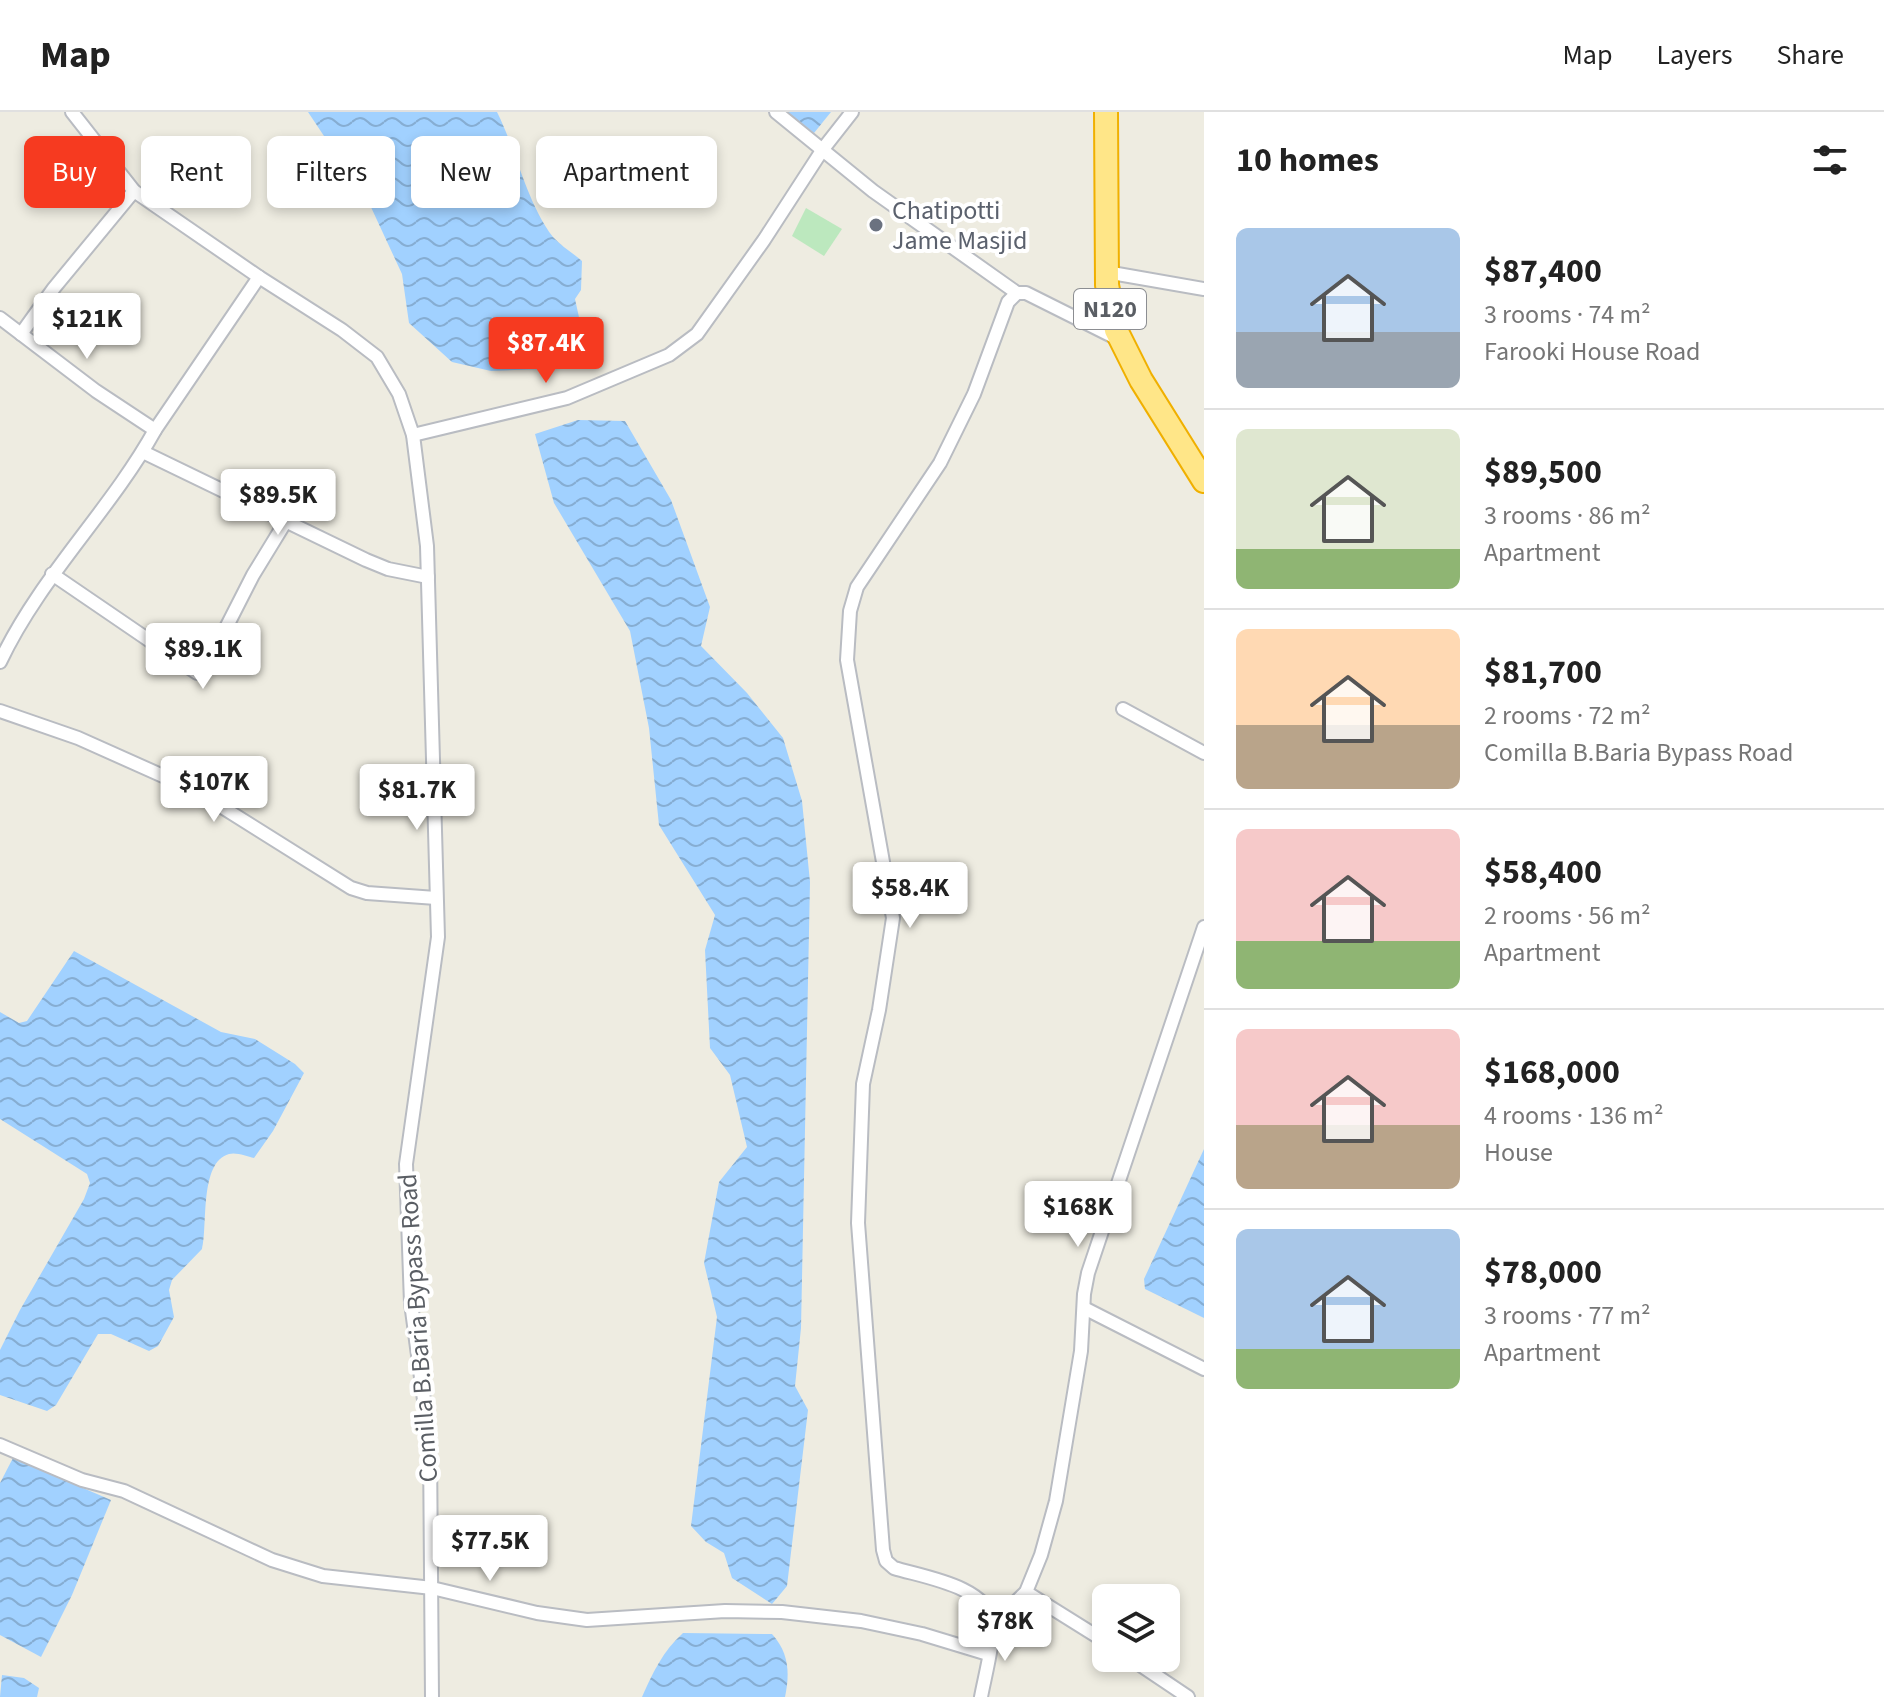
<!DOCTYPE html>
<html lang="en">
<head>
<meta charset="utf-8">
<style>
  :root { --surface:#fff; --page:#f2f2f2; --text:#222; --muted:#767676; --line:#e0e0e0; --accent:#f63a20 }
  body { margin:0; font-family:"Source Sans 3",sans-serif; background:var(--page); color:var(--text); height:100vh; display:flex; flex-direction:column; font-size:30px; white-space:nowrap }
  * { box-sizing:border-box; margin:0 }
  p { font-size:26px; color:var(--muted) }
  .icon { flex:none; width:44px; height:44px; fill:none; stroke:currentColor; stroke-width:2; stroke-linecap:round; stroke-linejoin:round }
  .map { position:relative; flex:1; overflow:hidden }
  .details { display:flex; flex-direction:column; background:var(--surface); width:680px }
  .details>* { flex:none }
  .guide { position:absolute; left:24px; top:24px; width:760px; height:72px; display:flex; gap:16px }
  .buttons { position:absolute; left:1092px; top:1472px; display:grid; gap:16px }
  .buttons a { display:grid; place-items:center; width:88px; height:88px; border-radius:12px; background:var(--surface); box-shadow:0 4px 12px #0003; font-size:40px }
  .price { position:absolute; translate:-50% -68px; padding:0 18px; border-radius:8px; background:#fff; color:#222; font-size:26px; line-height:52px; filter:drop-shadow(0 2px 4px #0008) }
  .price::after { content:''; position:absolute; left:50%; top:48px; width:24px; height:18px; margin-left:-12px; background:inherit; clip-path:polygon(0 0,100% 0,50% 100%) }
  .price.on { background:var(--accent); color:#fff }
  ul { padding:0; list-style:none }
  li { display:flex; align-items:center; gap:24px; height:200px; padding:0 32px }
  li+li { border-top:2px solid var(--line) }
  li span { display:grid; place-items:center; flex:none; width:224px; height:160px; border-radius:12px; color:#555 }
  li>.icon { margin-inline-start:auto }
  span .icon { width:96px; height:96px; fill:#fffc; stroke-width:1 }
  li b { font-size:34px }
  h2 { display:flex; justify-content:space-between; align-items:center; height:96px; padding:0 32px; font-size:34px }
  .tag { padding:0 28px; border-radius:12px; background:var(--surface); box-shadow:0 4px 12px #0003; font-size:28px; line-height:72px }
  .tag.on { background:var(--accent); color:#fff }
  header { display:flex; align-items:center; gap:48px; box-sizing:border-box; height:112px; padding:0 40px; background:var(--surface); border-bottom:2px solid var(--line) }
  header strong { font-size:38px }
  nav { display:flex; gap:44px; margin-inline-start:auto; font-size:28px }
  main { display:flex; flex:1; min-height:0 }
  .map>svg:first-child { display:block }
  .green { fill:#bce8be }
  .water { fill:url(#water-waves) }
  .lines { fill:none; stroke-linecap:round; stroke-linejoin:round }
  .street-casing { stroke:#b9bcc2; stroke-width:16 }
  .highway-casing { stroke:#f0b000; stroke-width:26 }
  .street { stroke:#fff; stroke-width:12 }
  .highway { stroke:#ffe688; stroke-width:22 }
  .worship-dot { fill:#6b7280; stroke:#fff; stroke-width:3 }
  .labels { text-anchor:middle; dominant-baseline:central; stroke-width:8; stroke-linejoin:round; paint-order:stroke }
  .shield { fill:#fff; stroke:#8c8e92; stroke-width:2 }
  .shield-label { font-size:24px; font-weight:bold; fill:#5a5e64 }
  .worship-label { font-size:26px; fill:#5b616d; stroke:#fff; text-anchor:start }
  .street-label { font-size:26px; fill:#5a5e64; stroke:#fff }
</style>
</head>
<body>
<header>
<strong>Map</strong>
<nav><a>Map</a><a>Layers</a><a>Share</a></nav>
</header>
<main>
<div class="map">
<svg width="1204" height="1585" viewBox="0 0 1204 1585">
  <defs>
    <pattern id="water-waves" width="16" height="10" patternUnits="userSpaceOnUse" patternTransform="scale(2)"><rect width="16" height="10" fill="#a1d1ff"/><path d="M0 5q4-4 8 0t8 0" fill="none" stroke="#86add2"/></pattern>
  </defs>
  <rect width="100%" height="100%" fill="#eeece1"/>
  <polygon class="green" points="806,96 842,117 824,144 792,124"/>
  <g class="water">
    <path d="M308,0H497C517,40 526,89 553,125C561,134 573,141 582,149L581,178L575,187L582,219L543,257L491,259L452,250L409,211L402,162L370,93Z"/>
    <polygon points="787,0 831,0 814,21"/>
    <polygon points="578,308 625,309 671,388 710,495 701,534 747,581 783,626 802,689 810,770 801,1216 795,1274 808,1298 787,1474 772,1492 732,1466 724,1441 706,1430 691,1414 717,1205 704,1151 719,1070 747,1035 730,963 710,936 705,838 715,803 659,713 649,616 630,519 554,391 535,322"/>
    <path d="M74,839L221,920L255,927L295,952L304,961L273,1019L254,1046C247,1044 236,1040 229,1042C199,1050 208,1115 202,1137L172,1168L169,1178L174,1205L158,1234L149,1239L111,1222H98L56,1293L47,1299L0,1283V1238L20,1198L84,1087L90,1071L87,1062L0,1007V900L19,911L27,909Z"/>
    <polygon points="1204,1037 1204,1206 1145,1177 1144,1167"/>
    <polygon points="13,1346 111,1388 72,1483 41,1545 0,1523 0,1371"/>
    <path d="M683,1521L772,1522C789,1541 790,1561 785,1585H642C653,1560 663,1539 683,1521Z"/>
    <polygon points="2,1563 24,1566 39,1576 37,1585 0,1585"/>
  </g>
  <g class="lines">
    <defs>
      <g id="street">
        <polyline points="72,0 134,79 259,165 342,218 377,245 399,282 413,323 427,434 438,825 406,1052 411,1191 430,1333 432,1585"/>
        <polyline points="776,0 873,79 1017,181"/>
        <polyline points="1106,160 1204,177"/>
        <polyline points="0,206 96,279 155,318"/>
        <polyline points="21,222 54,176 134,79"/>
        <polyline points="413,323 567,286 669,243 697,222 764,128 823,37 852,0"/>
        <polyline points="143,340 366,448 388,457 428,465"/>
        <polyline points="52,462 197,561 203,561 253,463 286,409"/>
        <path d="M0,550C40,465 110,399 155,318L259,165"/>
        <polyline points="1123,597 1204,641"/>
        <polyline points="0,599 78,626 163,664 181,662 214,690 351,776 367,781 436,786"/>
        <polyline points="1084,1196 1204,1257"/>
        <polyline points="0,1333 82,1368 124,1379 272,1448 323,1464 432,1476 537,1501 587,1508 725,1499 782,1500 861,1509 922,1522 988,1542"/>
        <polyline points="1026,1480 1106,1530"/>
        <polyline points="993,1512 1026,1480 1041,1443 1056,1389 1081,1239 1084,1182 1088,1161 1204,815"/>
        <polyline points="1130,1546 1188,1585"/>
        <path d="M981,1585C984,1568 995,1526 993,1511C988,1474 923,1465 894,1456L886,1449L883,1438L858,1111L863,972L879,898L893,806L847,548L850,499L857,475L940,351L974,282L1008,190L1017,181H1026L1118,227"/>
      </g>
      <polyline id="highway" points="1106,0 1107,173 1116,218 1141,268 1204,369"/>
    </defs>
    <use href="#street" class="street-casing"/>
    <use href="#highway" class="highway-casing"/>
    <use href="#street" class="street"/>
    <use href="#highway" class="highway"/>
  </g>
  <circle class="worship-dot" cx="876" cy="113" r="8"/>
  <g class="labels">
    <rect class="shield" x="1074" y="177" width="72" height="40" rx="6"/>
    <g class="shield-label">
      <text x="1110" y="197">N120</text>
    </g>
    <g class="worship-label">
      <text x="892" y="98">Chatipotti<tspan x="892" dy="30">Jame Masjid</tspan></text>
    </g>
    <g class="street-label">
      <text transform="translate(418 1216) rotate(-94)">Comilla B.Baria Bypass Road</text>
    </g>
  </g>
</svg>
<div class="buttons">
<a><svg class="icon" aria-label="layers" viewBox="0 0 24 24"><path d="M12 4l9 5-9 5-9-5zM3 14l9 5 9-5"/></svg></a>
</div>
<b class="price" style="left:87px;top:249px">$121K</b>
<b class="price on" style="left:546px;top:273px">$87.4K</b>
<b class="price" style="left:278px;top:425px">$89.5K</b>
<b class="price" style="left:203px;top:579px">$89.1K</b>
<b class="price" style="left:214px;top:712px">$107K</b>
<b class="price" style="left:417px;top:720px">$81.7K</b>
<b class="price" style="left:910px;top:818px">$58.4K</b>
<b class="price" style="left:1078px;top:1137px">$168K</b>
<b class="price" style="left:490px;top:1471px">$77.5K</b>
<b class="price" style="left:1005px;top:1551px">$78K</b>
<div class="guide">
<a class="tag on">Buy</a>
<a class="tag">Rent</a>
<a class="tag">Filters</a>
<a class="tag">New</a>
<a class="tag">Apartment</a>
</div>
</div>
<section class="details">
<h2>10 homes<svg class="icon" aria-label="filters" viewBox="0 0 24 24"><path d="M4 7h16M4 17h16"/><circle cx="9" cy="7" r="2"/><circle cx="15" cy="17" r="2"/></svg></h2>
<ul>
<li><span style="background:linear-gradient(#a9c7e8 65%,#9aa5b1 0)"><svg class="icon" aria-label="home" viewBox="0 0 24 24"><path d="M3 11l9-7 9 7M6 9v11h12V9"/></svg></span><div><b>$87,400</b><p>3 rooms · 74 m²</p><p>Farooki House Road</p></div></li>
<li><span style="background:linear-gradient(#dfe7d0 75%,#8fb573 0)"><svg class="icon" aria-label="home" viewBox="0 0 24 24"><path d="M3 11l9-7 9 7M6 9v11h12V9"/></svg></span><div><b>$89,500</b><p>3 rooms · 86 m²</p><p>Apartment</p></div></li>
<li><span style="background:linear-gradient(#ffd9b3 60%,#b9a48a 0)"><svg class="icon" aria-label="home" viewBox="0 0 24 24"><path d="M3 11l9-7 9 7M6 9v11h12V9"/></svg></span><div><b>$81,700</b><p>2 rooms · 72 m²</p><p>Comilla B.Baria Bypass Road</p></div></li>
<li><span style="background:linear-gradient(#f6c9c9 70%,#8fb573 0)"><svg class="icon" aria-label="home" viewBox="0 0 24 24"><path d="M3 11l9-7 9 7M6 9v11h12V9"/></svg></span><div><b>$58,400</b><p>2 rooms · 56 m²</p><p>Apartment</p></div></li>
<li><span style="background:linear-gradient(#f6c9c9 60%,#b9a48a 0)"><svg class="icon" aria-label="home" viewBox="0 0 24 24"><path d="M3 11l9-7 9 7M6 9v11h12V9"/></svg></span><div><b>$168,000</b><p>4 rooms · 136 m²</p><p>House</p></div></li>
<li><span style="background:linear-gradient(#a9c7e8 75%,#8fb573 0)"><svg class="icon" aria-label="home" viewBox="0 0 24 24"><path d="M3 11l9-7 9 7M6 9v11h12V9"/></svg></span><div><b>$78,000</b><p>3 rooms · 77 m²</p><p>Apartment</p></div></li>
</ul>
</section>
</main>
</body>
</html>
